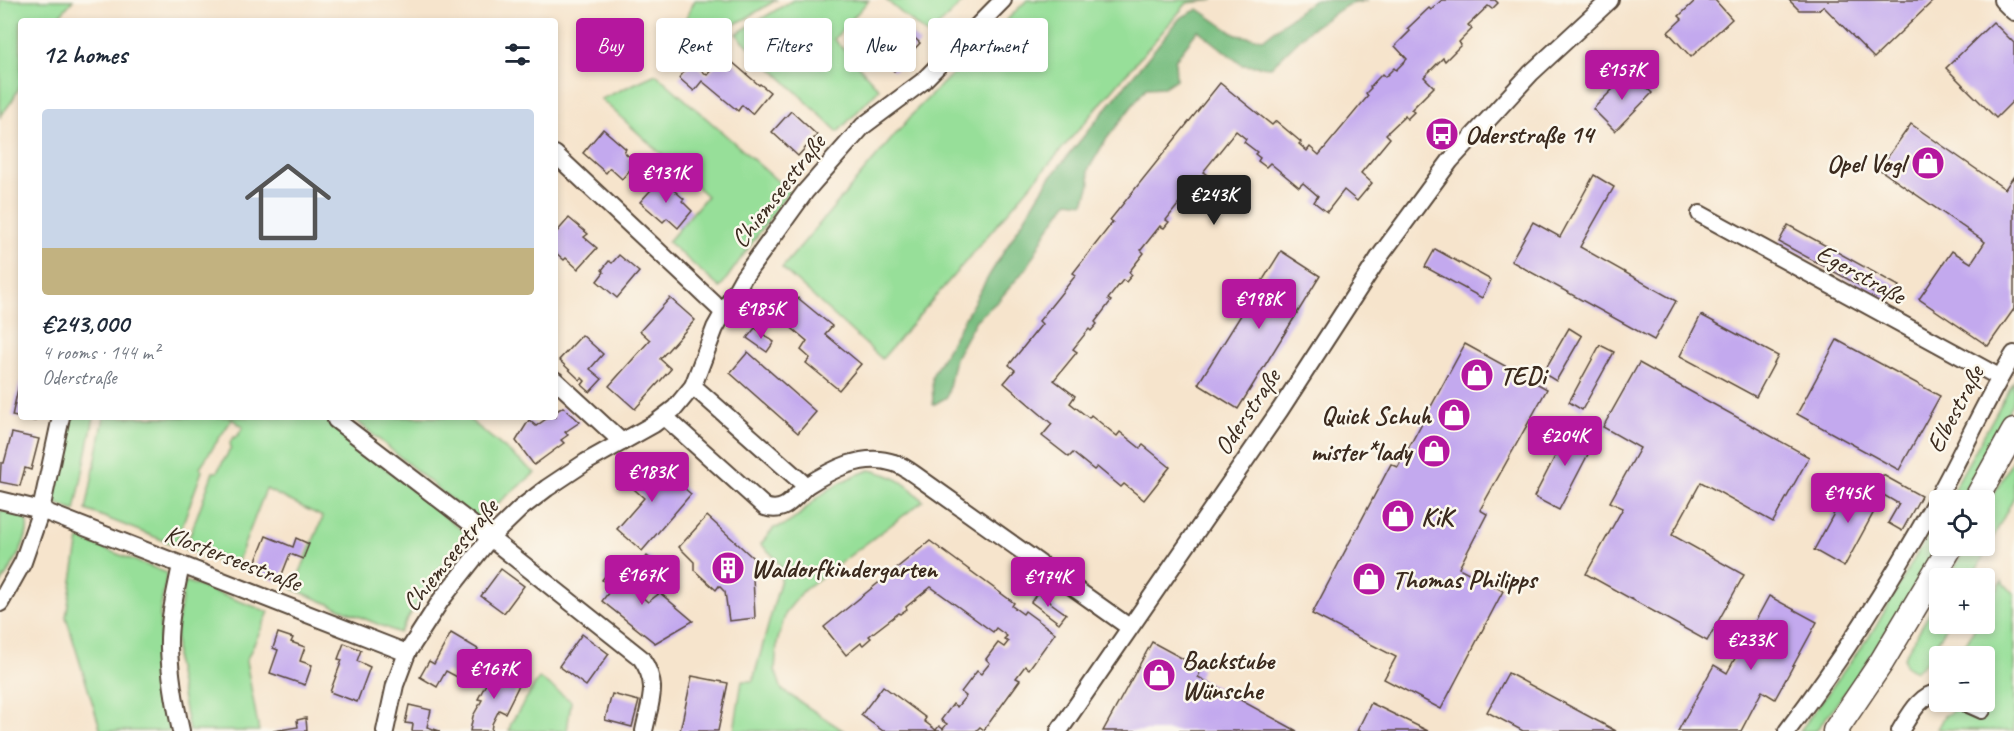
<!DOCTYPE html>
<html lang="en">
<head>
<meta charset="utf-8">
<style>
  :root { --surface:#fff; --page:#f6f6f7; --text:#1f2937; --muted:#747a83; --accent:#b5179e }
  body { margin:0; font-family:Caveat,sans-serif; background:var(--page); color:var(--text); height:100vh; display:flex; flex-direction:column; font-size:22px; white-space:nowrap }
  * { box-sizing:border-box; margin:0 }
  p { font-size:20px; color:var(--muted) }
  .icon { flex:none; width:33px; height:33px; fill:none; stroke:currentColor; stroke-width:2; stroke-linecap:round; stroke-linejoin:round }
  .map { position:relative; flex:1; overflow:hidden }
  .side { position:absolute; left:18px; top:18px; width:540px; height:402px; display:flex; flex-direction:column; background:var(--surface); border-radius:6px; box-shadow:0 3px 9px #0003 }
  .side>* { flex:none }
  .banner { position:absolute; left:576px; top:18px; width:570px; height:54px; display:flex; gap:12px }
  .fabs { position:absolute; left:1929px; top:490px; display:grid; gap:12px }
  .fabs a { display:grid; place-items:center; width:66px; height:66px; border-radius:6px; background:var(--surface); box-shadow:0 3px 9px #0003; font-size:30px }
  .price { position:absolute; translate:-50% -51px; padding:0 14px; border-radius:6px; background:var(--accent); color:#fff; font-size:20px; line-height:39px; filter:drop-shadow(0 2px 3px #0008) }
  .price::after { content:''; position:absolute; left:50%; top:36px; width:18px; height:14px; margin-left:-9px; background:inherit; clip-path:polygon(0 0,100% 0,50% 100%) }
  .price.on { background:#222; color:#fff }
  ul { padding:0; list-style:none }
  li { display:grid; align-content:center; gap:12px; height:318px; padding:0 24px }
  li span { display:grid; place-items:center; height:186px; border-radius:6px; color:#555 }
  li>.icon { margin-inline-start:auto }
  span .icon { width:108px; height:108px; fill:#fffc; stroke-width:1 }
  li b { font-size:26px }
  h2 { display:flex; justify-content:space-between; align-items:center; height:72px; padding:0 24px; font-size:26px }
  .tag { padding:0 21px; border-radius:6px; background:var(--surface); box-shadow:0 3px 9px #0003; font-size:21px; line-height:54px }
  .tag.on { background:var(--accent); color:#fff }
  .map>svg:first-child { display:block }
  .green { fill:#97df99; stroke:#69845c; stroke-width:1.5 }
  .forest { fill:#79be81; stroke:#5a7450; stroke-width:1.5 }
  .building { fill:#c3a9ee }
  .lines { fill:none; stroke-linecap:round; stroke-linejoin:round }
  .street-casing { stroke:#574638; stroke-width:20 }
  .secondary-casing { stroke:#574638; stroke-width:27 }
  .street { stroke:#fff; stroke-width:16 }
  .secondary { stroke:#fff; stroke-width:24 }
  .labels { text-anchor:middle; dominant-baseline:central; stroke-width:5; stroke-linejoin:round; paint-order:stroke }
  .poi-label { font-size:26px; font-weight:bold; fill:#3b2a1e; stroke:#fbf7ec; text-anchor:start }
  .street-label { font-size:26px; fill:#3b2a1e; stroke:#fbf7ec }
</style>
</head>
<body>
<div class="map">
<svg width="2014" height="731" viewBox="0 0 2014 731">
  <rect width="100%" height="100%" fill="#fbf7ec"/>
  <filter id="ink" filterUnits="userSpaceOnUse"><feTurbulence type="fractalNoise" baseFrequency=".0167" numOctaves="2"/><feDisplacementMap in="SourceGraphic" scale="12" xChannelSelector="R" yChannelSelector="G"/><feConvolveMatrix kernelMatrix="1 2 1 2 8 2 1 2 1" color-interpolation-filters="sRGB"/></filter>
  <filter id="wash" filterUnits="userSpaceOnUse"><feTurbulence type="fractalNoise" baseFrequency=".008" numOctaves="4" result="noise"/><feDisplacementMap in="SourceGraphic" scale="24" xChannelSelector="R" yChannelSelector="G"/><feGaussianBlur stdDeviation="1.35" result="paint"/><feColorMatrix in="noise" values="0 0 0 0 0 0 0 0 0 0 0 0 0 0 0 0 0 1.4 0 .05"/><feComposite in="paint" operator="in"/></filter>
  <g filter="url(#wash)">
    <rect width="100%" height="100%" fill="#f6e4cc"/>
    <g class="green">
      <polygon points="0,0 73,0 55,21 21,21 21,84 12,101 0,117"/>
      <polygon points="695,0 776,0 745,19 666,57"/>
      <polygon points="793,0 869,0 834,39 879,89 838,132 736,34"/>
      <polygon points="886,0 964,0 929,36"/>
      <polygon points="1027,0 1214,0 1187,3 882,359 782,268 917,109"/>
      <polygon points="656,74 789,191 720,288 668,242 707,196 601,99"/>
      <polygon points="2014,381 2014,400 1962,501 1947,501"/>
      <polygon points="67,417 94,417 75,511 48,500"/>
      <polygon points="104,417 322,417 467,534 434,575 399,633 293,589 323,517 266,489 235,568 185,549 213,472 217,472 231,448 230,442 234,437 237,437 243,427 232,419 200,467 202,471 175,545 86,510"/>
      <polygon points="352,417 466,417 535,473 492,508 478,522"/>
      <polygon points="2014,457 2014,497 1972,579 1949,579 1966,546 1984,546 1985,511"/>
      <path d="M870,470C894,475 907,483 923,501L804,590L786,612L777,643L775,670L782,690L844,731H734L742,681H753L783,571L775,558L761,544L774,528C793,525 802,511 816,499C832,486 851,476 870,470Z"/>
      <path d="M0,510C6,512 18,513 23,517C39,528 7,574 0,585Z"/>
      <polygon points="1939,515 1939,543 1910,594 1859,674 1816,731 1800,731 1875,628"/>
      <polygon points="79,539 167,573 160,612 160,673 170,731 101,731 66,617"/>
      <polygon points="185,581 269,612 246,661 259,731 189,731 176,663 176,633"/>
      <polygon points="2002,581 2014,594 2014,731 1937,729 1944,716 1956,709 1964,710 1984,702 1984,657 1958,657 1977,624 1984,624 1985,611"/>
      <polygon points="1939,596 1940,624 1948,624 1925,663 1915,671 1905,665 1904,658"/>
      <polygon points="539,678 571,701 567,731 509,731 511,723"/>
    </g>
    <polygon class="forest" points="1313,0 1368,0 1347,5 1309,30 1271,67 1242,65 1198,30 1175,60 1176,79 1164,87 1146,88 1105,141 1088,170 1090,184 1084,203 1068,201 1046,232 1028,266 998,301 976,320 955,358 947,397 933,405 932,376 990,274 1049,179 1180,18 1198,9 1236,35 1263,39"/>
    <g id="blocks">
      <g class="building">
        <polygon points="1442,0 1495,0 1498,3 1492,9 1488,6 1468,25 1472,29 1459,42 1461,45 1445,61 1443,58 1424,77 1434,87 1411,110 1414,112 1407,119 1405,116 1386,134 1390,138 1361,173 1372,183 1357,201 1344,190 1327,212 1314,202 1318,196 1303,183 1299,187 1270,163 1266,167 1258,161 1260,158 1255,154 1257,152 1244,142 1246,139 1236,131 1203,172 1207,175 1201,183 1198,180 1166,220 1169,222 1164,228 1160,226 1141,250 1144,253 1129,272 1132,275 1126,282 1123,280 1108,299 1111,301 1095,322 1097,324 1091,331 1089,329 1073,349 1077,352 1054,380 1075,396 1070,403 1089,418 1091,415 1117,436 1120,432 1140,448 1143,445 1170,467 1144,500 1124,484 1121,487 1097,467 1094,470 1073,453 1069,457 1042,436 1052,424 1004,383 1015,370 1009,365 1042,324 1039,321 1076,275 1073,273 1113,222 1110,220 1220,83 1272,125 1276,121 1301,142 1299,144 1307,151 1310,147 1319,155 1368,96 1366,93 1371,88 1370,87 1382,74 1385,77 1394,68 1396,70 1407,59 1395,46 1410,31 1407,29 1429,8 1431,10"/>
        <polygon points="1696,0 1715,0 1732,19 1691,57 1668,32 1682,19 1679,16"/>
        <polygon points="1789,0 1934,0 1874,58 1823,6 1819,10 1799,10"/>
        <polygon points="1993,22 2014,43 2014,100 1996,118 1946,68"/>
        <polygon points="899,23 920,43 894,71 873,52"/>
        <polygon points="724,55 759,85 760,84 770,92 752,114 742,105 738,111 702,81 694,91 679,78 692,62 707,75"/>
        <polygon points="1630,72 1652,93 1615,131 1593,109"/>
        <polygon points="791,111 817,135 798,156 772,132"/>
        <polygon points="1911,124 2005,189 2014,176 2014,309 1988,346 1919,299 1952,251 1971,263 1985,242 1879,169"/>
        <polygon points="603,129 626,149 624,152 636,163 622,179 610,168 606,173 583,153"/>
        <polygon points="1594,175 1614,187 1580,247 1676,301 1654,340 1511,261 1533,222 1560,237"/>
        <polygon points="661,179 684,199 682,201 692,211 678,228 667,218 663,222 640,202"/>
        <polygon points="569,218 588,234 584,237 597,248 578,269 566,258 564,260 555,252 555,234"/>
        <polygon points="1788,225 1899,286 1890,302 1779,242"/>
        <polygon points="1435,249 1491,280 1482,298 1425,267"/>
        <polygon points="1281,251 1320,276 1238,409 1198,384"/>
        <polygon points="619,255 639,272 617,298 597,281 604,272 602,270 609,261 612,263"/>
        <polygon points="670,298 695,320 660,359 671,369 635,409 609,386 650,340 640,331"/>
        <polygon points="798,298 832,326 825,334 861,364 839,390 806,363 810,358 801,350 807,341 781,319"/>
        <polygon points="1701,315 1778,356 1756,397 1680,356"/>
        <polygon points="755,328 774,342 767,352 747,338"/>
        <polygon points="1569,328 1582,336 1556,381 1543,373"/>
        <polygon points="582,335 603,354 590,369 602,379 590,392 582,385 585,381 582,378 580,380 559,360"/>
        <polygon points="1837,340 1940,396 1899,470 1797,414"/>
        <polygon points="1465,344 1547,389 1480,510 1487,514 1459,568 1503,591 1441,709 1384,679 1396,657 1312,614 1391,464 1398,467"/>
        <polygon points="1600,345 1614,352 1582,410 1569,402"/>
        <polygon points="748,352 816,412 798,433 730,373"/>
        <polygon points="1639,363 1809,457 1773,522 1701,482 1672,535 1744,575 1707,641 1586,574 1623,508 1610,502 1640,448 1603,427"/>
        <polygon points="20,380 21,417 36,417 35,421 12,416"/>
        <polygon points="563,407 580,422 565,432 568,435 561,440 564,443 534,465 516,441 529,420 536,426 549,417 555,417 555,412"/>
        <polygon points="1572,424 1597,437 1559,510 1534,497"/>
        <polygon points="12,433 39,439 31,470 25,468 20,486 0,482 1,463 4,463"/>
        <polygon points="648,457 691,494 642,551 617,529 644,498 626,482"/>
        <polygon points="1883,475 1921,496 1902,531 1888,523 1899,504 1875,490"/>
        <polygon points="1851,482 1881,499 1844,567 1814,550"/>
        <polygon points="707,516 762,566 753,577 755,618 729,621 725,592 719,586 716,590 694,570 694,562 679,547"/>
        <polygon points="266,536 293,547 296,538 309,544 303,559 290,554 279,582 252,571"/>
        <polygon points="930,541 1014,603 1012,606 1023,614 1025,611 1055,633 1029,669 1025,666 1016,678 1020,680 984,730 980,727 976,731 883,731 861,715 883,686 926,718 924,721 936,730 939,726 943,729 947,724 941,720 953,704 957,707 966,696 961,692 977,671 981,674 990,663 986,659 998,643 1004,647 1008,642 1004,639 1007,636 996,628 993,632 931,587 906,607 907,609 904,611 900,614 899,613 869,636 871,638 863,645 861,643 846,655 824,627"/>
        <polygon points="647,556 654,561 644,575 637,570"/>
        <polygon points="617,562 649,588 642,597 648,602 660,593 693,621 655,643 602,601 612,588 602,580"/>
        <polygon points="501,569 524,586 504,613 481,596"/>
        <polygon points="1037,593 1066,614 1059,623 1031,602"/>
        <polygon points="1769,596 1817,622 1775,699 1762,691 1741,731 1678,731 1714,665 1727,673"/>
        <polygon points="278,633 293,638 291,642 305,647 300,661 312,665 305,685 270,673 278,650 273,648"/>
        <polygon points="451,633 478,649 461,679 446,671 437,687 420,677 429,661 434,664"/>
        <polygon points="582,634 609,654 586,686 559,666"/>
        <polygon points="1152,642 1202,669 1198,677 1297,731 1103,731"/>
        <polygon points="344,643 361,650 357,661 370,667 357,702 330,692 342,660 338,659"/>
        <polygon points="495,667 521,681 505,713 499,710 492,724 491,731 470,731 473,716 482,700 478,699"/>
        <polygon points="1508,673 1616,731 1523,731 1487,712"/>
        <polygon points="692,676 728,683 718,731 680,731"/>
        <polygon points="612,694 639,701 632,727 605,720"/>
        <polygon points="1371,703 1428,731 1357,731"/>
        <polygon points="409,705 431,710 427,727 440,731 412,731 413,724 405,723"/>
        <polygon points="306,718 307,731 273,731 298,727 297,720"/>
      </g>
    </g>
  </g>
  <g filter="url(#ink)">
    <use href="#blocks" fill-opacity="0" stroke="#574638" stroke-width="1.5"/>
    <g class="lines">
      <defs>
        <g id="street">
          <polyline points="2002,0 2014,12"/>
          <polyline points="555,154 723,312"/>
          <polyline points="1700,214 1999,377"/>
          <polyline points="555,380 622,442"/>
          <path d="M336,417V420L490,538L641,658C660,685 650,701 644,731"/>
          <path d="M665,417L765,507C784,514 793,499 806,486L693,386"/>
          <path d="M806,486C831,470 863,452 894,463C902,465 911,472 918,477L1129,627"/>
          <polyline points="0,500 41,510 407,653"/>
          <polyline points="0,603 23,562 41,510 61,417"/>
          <polyline points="1964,702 1982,710"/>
          <path d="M181,731C175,704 170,676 169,648C168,621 176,591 181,565"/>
          <polyline points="385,731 395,685 407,653 441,600 490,538 521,508 547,488 586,462 654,424 675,408 693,386 715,328 743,278 805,192 863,126 922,82 1003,0"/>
          <polyline points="1059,731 1280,410 1380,256 1450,161 1531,73 1610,0"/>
          <path d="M1787,731C1842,659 1890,583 1934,504C1962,455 1984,402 2014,354"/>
          <path d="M1900,731C1910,715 1919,695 1940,692"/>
        </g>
        <g id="secondary">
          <polyline points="1975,501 2014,431"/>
          <polyline points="1835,731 1881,663 1951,546"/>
        </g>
      </defs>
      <use href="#street" class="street-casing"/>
      <use href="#secondary" class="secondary-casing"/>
      <use href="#street" class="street"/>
      <use href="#secondary" class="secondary"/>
    </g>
  </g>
  <defs>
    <symbol id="bus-disc" viewBox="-11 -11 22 22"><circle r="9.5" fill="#b5179e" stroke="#fbf7ec"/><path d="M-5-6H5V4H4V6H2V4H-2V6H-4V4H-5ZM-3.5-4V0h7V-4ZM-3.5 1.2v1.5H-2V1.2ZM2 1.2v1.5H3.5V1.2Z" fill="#fff"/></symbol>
    <symbol id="shop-disc" viewBox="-11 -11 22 22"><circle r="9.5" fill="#b5179e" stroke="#fbf7ec"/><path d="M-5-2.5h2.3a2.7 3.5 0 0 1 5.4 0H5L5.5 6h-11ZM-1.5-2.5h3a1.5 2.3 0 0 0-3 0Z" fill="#fff"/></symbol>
    <symbol id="building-disc" viewBox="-11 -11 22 22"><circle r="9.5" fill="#b5179e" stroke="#fbf7ec"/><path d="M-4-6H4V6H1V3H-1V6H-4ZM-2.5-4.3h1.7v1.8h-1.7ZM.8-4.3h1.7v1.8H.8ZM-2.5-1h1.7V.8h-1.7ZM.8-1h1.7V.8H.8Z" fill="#fff"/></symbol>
  </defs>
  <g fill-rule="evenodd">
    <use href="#bus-disc" x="1423" y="115" width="38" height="38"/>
    <use href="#shop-disc" x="1909" y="144" width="38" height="38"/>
    <use href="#shop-disc" x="1458" y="356" width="38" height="38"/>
    <use href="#shop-disc" x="1435" y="396" width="38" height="38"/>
    <use href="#shop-disc" x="1415" y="432" width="38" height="38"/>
    <use href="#shop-disc" x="1379" y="497" width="38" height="38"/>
    <use href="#building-disc" x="709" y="549" width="38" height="38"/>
    <use href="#shop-disc" x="1350" y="560" width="38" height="38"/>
    <use href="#shop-disc" x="1140" y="656" width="38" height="38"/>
  </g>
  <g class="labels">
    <g class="poi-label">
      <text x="1465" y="134">Oderstraße 14</text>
      <text x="1905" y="163" text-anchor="end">Opel Vogl</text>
      <text x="1500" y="375">TEDi</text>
      <text x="1431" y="415" text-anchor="end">Quick Schuh</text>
      <text x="1411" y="451" text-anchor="end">mister*lady</text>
      <text x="1421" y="516">KiK</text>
      <text x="751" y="568">Waldorfkindergarten</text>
      <text x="1392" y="579">Thomas Philipps</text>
      <text x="1182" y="660">Backstube<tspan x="1182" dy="30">Wünsche</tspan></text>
    </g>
    <g class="street-label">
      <text transform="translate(778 191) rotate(-52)">Chiemseestraße</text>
      <text transform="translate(1861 274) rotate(29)">Egerstraße</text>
      <text transform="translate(1955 409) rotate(-62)">Elbestraße</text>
      <text transform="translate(1247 412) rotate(-56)">Oderstraße</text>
      <text transform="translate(450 555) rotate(-51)">Chiemseestraße</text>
      <text transform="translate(233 558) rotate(21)">Klosterseestraße</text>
    </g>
  </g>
</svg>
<div class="fabs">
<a><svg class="icon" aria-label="locate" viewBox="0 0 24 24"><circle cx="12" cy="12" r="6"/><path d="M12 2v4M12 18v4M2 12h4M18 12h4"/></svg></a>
<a>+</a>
<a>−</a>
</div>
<b class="price" style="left:1622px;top:101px">€157K</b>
<b class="price" style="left:666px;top:204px">€131K</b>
<b class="price on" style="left:1214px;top:226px">€243K</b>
<b class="price" style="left:1259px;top:330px">€198K</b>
<b class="price" style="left:761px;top:340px">€185K</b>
<b class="price" style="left:1565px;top:467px">€204K</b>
<b class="price" style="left:652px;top:503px">€183K</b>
<b class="price" style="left:1848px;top:524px">€145K</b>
<b class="price" style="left:642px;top:606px">€167K</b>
<b class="price" style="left:1048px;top:608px">€174K</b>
<b class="price" style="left:1751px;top:671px">€233K</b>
<b class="price" style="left:494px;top:700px">€167K</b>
<div class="banner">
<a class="tag on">Buy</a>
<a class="tag">Rent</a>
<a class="tag">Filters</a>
<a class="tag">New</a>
<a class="tag">Apartment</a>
</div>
<section class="side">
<h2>12 homes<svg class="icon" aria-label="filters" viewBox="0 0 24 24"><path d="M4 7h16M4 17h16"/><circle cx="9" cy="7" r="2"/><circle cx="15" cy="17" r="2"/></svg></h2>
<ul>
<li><span style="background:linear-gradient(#c9d6e8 75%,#c2b280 0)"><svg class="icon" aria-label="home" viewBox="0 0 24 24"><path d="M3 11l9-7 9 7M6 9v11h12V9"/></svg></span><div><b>€243,000</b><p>4 rooms · 144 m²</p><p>Oderstraße</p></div></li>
</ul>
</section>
</div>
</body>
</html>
